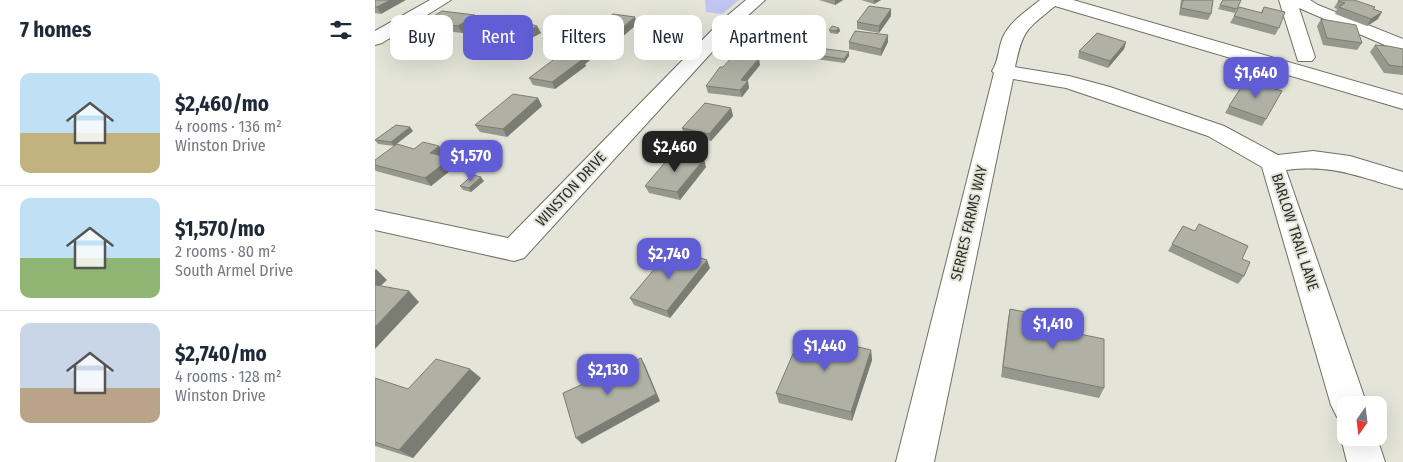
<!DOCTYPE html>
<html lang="en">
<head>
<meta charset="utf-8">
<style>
  :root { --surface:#fff; --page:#f6f6f7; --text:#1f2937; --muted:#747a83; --line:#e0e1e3; --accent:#605dd5 }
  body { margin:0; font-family:"Fira Sans Condensed",sans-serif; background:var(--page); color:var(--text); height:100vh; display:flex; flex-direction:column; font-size:19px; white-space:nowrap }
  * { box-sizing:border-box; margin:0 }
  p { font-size:16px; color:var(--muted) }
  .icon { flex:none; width:28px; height:28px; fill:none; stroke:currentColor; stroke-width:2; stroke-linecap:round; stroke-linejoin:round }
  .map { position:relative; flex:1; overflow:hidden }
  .panel { display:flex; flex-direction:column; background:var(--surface); width:375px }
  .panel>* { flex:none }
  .guide { position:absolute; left:15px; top:15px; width:475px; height:45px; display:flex; gap:10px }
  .needle { width:32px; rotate:194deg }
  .tools { position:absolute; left:962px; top:396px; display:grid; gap:10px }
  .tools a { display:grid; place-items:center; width:50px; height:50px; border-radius:10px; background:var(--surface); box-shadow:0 5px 20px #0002; font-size:25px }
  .price { position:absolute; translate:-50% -42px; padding:0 11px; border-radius:10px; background:var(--accent); color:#fff; font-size:16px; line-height:32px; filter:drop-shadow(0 1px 2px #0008) }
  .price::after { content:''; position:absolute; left:50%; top:30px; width:15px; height:11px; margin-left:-8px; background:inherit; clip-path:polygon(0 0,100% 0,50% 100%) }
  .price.on { background:#222; color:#fff }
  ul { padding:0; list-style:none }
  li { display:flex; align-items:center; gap:15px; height:125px; padding:0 20px }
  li+li { border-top:1px solid var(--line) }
  li span { display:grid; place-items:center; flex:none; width:140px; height:100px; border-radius:10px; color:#555 }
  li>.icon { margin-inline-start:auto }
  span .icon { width:60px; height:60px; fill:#fffc; stroke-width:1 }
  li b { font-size:21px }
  h2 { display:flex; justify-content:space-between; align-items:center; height:60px; padding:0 20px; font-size:21px }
  .chip { padding:0 18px; border-radius:10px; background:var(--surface); box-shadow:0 5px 20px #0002; font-size:18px; line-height:45px }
  .chip.on { background:var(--accent); color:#fff }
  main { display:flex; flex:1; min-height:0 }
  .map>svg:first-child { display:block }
  .green { fill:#c1c6f0 }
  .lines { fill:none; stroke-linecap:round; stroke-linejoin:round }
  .minor-casing { stroke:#6f6f64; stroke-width:2 }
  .minor { fill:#fff; fill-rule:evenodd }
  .wall { fill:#97988d }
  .shaded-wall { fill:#7b7c73 }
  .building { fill:#b0b1a4; stroke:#7b7c73 }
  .labels { text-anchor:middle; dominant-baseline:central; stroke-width:4; stroke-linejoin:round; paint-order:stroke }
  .street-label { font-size:15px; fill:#30302b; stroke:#e4e5d8 }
</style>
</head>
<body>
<main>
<section class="panel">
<h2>7 homes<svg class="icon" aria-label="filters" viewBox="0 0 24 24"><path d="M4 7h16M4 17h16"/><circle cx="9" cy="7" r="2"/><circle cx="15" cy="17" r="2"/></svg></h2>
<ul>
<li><span style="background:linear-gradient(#bfe0f5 60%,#c2b280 0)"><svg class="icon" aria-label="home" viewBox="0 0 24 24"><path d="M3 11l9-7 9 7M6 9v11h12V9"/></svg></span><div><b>$2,460/mo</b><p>4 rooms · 136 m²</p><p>Winston Drive</p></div></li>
<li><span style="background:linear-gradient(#bfe0f5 60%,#8fb573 0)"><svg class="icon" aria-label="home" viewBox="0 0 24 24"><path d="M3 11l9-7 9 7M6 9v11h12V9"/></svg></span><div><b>$1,570/mo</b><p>2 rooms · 80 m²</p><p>South Armel Drive</p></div></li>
<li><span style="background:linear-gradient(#c9d6e8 65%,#b9a48a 0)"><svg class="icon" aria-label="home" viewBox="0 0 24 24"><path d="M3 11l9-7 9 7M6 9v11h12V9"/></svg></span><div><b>$2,740/mo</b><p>4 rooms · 128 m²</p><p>Winston Drive</p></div></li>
</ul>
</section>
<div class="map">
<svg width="1028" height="462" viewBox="0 0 1028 462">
  <rect width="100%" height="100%" fill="#e4e5d8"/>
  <polygon class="green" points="330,0 364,0 347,14 331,12"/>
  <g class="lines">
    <defs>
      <g id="minor">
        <polygon points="55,0 76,0 7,43 0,45 0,31"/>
        <polygon points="371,0 390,0 358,29 149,258 139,261 0,230 0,210 133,238 346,21"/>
        <path d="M665,0H698L1028,95V109L680,6C651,30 648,29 640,67L694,76L735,87L849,126L903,155L938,151L975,156L1028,172V189C983,177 960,164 911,170L992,405H971V421L962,417L956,405L887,167L833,136L691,88L638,79L559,462H521L619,73L617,71C624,61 623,48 628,37C635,21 653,10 665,0Z"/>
        <polygon points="904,0 935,0 943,5 1028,39 1028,50 1019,49 924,8 940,57 937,61 923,61"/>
        <polygon points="971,425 971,438 1002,438 1010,462 972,462 966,438"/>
      </g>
    </defs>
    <use href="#minor" class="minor-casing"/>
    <use href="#minor" class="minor"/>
  </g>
  <g class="wall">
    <polygon points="0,0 6,14 0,13"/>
    <polygon points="444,0 468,0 460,5"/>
    <polygon points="486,0 506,0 499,4"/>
    <polygon points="806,0 838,0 836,14 833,20 804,15"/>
    <polygon points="848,0 866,0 860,13 843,9"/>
    <polygon points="963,1 1000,7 999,9 1003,19 992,26 960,14 962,9 959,8"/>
    <polygon points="889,7 904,28 900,35 855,23 859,16 886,12"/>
    <polygon points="516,9 516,16 504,33 482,29 482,22"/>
    <polygon points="100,15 103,22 87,33 54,29 49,22"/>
    <polygon points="946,19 987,43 982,50 948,45 942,26"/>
    <polygon points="409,21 410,28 403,37 409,38 410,45 402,55 369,49 368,42"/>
    <polygon points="262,24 238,45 215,42 212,35"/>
    <polygon points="162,26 166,33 147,43 119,36 115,29"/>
    <polygon points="464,28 465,31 462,34 455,33 454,30"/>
    <polygon points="513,35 513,42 506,56 474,49 474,42"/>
    <polygon points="751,42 749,49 733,68 703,58 704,51"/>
    <polygon points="1000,45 1028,49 1028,75 1009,73 995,52"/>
    <polygon points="212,52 215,60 210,64 211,66 180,89 158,85 154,78"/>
    <polygon points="474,52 474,56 469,63 441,59 440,55"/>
    <polygon points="385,65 372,81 374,88 367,97 333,93 331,86"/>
    <polygon points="907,91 887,126 850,113 854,106"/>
    <polygon points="163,98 167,106 132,137 105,132 100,125"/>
    <polygon points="356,108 358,116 336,141 309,135 307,128"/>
    <polygon points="38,131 19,146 3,144 0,140"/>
    <polygon points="64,146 70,154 67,156 76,158 81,166 56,186 1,171 0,170 0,160 39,149"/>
    <polygon points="331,167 305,200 274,193 270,186"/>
    <polygon points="109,181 96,192 88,190 85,186"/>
    <polygon points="808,226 867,259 869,276 863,284 793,251"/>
    <polygon points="335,268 295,318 259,305 255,298"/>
    <polygon points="635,309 680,329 729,388 724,398 626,377 633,319"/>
    <polygon points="496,350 497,360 477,421 404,403 401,393"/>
    <polygon points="0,378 33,389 106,378 38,458 0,446"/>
  </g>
  <g class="shaded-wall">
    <polygon points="15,0 31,0 6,14 2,7"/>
    <polygon points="460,0 468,0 460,5"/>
    <polygon points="499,0 506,0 499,4"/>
    <polygon points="516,9 516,16 504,33 504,26"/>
    <polygon points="1007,12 1003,19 992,26 996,19"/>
    <polygon points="100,15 103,22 87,33 83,26"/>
    <polygon points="260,17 262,24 238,45 235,38"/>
    <polygon points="409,21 410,28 398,43 397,36"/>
    <polygon points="162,26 166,33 147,43 144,36"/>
    <polygon points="464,28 465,31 462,34 461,31"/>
    <polygon points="513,35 513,42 506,56 506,49"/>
    <polygon points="409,38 410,45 402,55 401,48"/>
    <polygon points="751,42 749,49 733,68 735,61"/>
    <polygon points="212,52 215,60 210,64 211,66 180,89 177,82"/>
    <polygon points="474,52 474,56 469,63 469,59"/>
    <polygon points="384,58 385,65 367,87 366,80"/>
    <polygon points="373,81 374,88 367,97 365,90"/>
    <polygon points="163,98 167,106 132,137 128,129"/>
    <polygon points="356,108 358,116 336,141 334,134"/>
    <polygon points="35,127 38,131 19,146 16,142"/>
    <polygon points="64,146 70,154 60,160 55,153"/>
    <polygon points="76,158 81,166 56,186 50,178"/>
    <polygon points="329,159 331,167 305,200 302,192"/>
    <polygon points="106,177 109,181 96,192 94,188"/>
    <polygon points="332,260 335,268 295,318 292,311"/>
    <polygon points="1,269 12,280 0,291 0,270"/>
    <polygon points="34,291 44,302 0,349 0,327"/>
    <polygon points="496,350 497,360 477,421 476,412"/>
    <polygon points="266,358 270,365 285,401 207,444 201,438"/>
    <polygon points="95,369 106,378 38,458 24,450"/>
  </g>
  <g class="building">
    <polygon points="0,0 15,0 2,7 0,7"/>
    <polygon points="808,0 838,0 836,14 806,8"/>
    <polygon points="848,0 866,0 862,9 845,5"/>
    <polygon points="965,0 979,0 1000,7 998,9 1007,12 996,19 964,7 970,3 963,1"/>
    <polygon points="494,6 516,9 504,26 482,22"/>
    <polygon points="864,7 887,13 889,7 910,12 904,28 859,16"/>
    <polygon points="67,11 100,15 83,26 49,22"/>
    <polygon points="238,14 260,17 235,38 212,35"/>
    <polygon points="134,18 162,26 144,36 115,29"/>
    <polygon points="389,18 409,21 397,36 409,38 401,48 368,42"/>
    <polygon points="946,19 981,25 987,43 952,38"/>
    <polygon points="457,26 464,28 461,31 454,30"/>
    <polygon points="480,31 513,35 506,49 474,42"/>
    <polygon points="722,33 751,42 735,61 704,51"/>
    <polygon points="1000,45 1013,46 1028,49 1028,67 1014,65"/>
    <polygon points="444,48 474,52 469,59 440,55"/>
    <polygon points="193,49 212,52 204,58 208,59 177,82 154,78"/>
    <polygon points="360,54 384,58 366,80 373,81 365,90 331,86 345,67 348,67"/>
    <polygon points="871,80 907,91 891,119 854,106"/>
    <polygon points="138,94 163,98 128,129 100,125"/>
    <polygon points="330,103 356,108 334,134 307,128"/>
    <polygon points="21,125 35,127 16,142 0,140"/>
    <polygon points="48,142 64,146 55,153 76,158 50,178 0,165 0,160 22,144 39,149"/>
    <polygon points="298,153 329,159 302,192 270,186"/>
    <polygon points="98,175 106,177 94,188 85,186"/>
    <polygon points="824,224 873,246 867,259 875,262 869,276 797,244 808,226 820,231"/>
    <polygon points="297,248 332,260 292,311 255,298"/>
    <polygon points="1,285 34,291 0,327 0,286"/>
    <polygon points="635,309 681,318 680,329 729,339 729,388 628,367"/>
    <polygon points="427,333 496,350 476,412 401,393"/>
    <polygon points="266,358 281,394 201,438 188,393"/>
    <polygon points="61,359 95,369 24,450 0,442 0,378 33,389"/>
  </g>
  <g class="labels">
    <g class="street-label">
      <text transform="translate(196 189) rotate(-47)">WINSTON DRIVE</text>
      <text transform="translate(594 223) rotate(-77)">SERRES FARMS WAY</text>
      <text transform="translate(920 232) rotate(72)">BARLOW TRAIL LANE</text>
    </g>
  </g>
</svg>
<div class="tools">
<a><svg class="needle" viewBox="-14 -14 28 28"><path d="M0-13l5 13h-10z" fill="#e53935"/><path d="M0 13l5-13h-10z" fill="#747a83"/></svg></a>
</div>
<b class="price" style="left:881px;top:99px">$1,640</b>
<b class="price on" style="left:300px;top:173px">$2,460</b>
<b class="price" style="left:96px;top:182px">$1,570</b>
<b class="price" style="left:294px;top:280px">$2,740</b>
<b class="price" style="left:678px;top:350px">$1,410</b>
<b class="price" style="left:450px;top:372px">$1,440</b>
<b class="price" style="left:233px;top:396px">$2,130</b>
<div class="guide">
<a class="chip">Buy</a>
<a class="chip on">Rent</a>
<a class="chip">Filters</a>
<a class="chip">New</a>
<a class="chip">Apartment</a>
</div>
</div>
</main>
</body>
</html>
